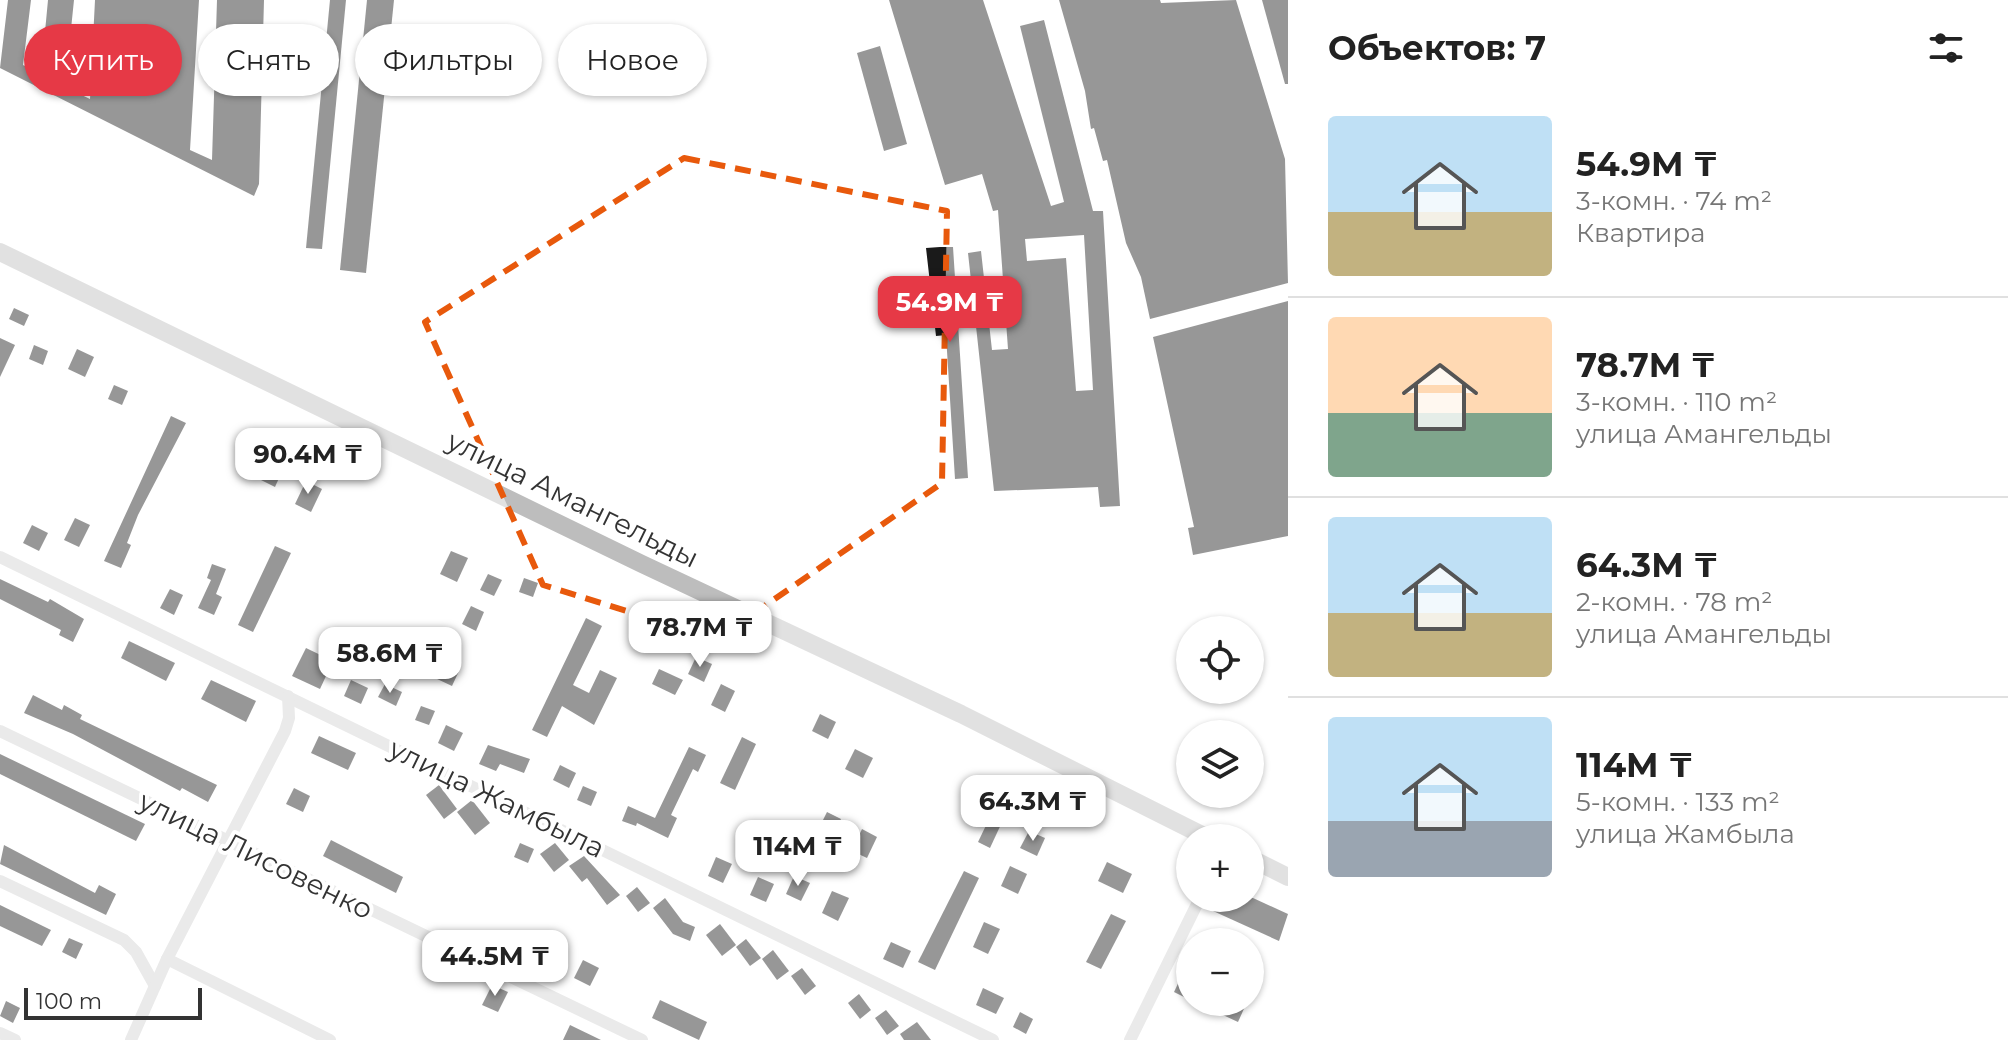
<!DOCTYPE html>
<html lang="ru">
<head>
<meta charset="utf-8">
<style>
  :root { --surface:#fff; --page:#f6f6f6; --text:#222; --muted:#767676; --line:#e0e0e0; --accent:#e63946 }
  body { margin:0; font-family:Montserrat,sans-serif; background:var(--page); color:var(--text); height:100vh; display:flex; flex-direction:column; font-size:30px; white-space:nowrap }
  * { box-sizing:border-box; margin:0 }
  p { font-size:26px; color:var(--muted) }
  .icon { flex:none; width:44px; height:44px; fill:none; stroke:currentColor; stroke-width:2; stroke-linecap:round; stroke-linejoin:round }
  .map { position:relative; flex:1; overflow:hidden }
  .details { display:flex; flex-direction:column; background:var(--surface); width:720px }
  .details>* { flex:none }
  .banner { position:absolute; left:24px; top:24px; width:760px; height:72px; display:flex; gap:16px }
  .buttons { position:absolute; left:1176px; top:616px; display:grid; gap:16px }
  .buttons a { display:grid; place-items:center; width:88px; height:88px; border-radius:50%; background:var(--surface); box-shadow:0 2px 6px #0004; font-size:40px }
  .scale { position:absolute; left:24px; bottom:20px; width:178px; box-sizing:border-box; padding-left:8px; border:4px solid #333; border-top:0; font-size:22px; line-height:28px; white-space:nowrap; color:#333; -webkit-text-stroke:6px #fff; paint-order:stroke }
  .price { position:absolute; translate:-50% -68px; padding:0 18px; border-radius:16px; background:#fff; color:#222; font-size:26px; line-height:52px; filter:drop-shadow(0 2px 4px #0008) }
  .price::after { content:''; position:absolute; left:50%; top:48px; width:24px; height:18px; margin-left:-12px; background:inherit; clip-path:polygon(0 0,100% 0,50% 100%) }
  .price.active { background:var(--accent); color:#fff }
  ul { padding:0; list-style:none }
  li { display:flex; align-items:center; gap:24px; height:200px; padding:0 40px }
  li+li { border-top:2px solid var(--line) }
  li span { display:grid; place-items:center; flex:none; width:224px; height:160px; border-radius:8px; color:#555 }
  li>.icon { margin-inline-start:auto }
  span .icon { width:96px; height:96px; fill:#fffc; stroke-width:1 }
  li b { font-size:34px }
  h2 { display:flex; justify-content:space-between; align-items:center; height:96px; padding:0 40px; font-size:34px }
  .pill { padding:0 28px; border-radius:36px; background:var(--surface); box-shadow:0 2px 6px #0004; font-size:28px; line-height:72px }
  .pill.active { background:var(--accent); color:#fff }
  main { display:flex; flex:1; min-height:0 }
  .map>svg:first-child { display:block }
  .building { fill:#1a1a1a; fill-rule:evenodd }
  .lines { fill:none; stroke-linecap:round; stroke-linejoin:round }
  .street { stroke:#d0d0d0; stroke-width:12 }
  .secondary { stroke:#bdbdbd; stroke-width:18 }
  .marked { fill:none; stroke:#e8590c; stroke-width:6; stroke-dasharray:16 10; stroke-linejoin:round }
  .labels { text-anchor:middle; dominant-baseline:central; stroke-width:8; stroke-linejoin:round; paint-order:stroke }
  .street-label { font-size:28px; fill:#333; stroke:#fff }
</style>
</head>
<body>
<main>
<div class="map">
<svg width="1288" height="1040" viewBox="0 0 1288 1040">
  <rect width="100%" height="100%" fill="#fff"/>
  <g class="building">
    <polygon points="8,0 31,0 23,65 41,74 48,0 74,0 65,87 90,99 95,0 199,0 190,150 212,160 217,0 264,0 259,184 254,196 0,68"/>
    <polygon points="330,0 346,0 322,249 306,248"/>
    <polygon points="367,0 394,0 366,273 340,270"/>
    <path d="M889,0H983L1051,206L1064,202L1020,26L1044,20L1093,211H1103L1120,506L1100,507L1098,487L994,491L968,253L981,251L992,350L1008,349L998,210L993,211L982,174L945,185ZM1084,235L1093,390L1076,391L1066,258L1027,261L1025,239Z"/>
    <polygon points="1059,0 1160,0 1161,3 1236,0 1285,159 1288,283 1150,319 1141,277 1126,243 1107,160 1103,161 1094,128 1091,129 1085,91"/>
    <polygon points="1262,0 1288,0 1288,84 1285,84"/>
    <polygon points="880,46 907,144 884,151 857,53"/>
    <polygon points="940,247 953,247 968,478 955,479 946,335 936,336 926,248"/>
    <polygon points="1288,301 1288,536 1193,555 1188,528 1194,527 1153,337"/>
    <polygon points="14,308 29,315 24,326 9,319"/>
    <polygon points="0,338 15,345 0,377"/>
    <polygon points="34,345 48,351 43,365 29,359"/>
    <polygon points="77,349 94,357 85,377 68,369"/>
    <polygon points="114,385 128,391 122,405 108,399"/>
    <polygon points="171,416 186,423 138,515 127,543 131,545 121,568 104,561"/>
    <polygon points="267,462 283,469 275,487 259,479"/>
    <polygon points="306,481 322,489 311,512 295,504"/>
    <polygon points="75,518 90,525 79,547 64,540"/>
    <polygon points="32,525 48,533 39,551 23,543"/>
    <polygon points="275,546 291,553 253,632 238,625"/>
    <polygon points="451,551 468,558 457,582 440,574"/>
    <polygon points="212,564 226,569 216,594 222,597 214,615 198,608 211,580 207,578"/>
    <polygon points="488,574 502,580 494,596 480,590"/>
    <polygon points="524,578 538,583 533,597 519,592"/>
    <polygon points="0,579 48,602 50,599 84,619 73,642 59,635 61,630 0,599"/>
    <polygon points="170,589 183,595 174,615 160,608"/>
    <polygon points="471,606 484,612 476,631 462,624"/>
    <polygon points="586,618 602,626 573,685 589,693 600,670 617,678 594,725 562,706 547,737 532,730"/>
    <polygon points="129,641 175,663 166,681 121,658"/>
    <polygon points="306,648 333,661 320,689 292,676"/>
    <polygon points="696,657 712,664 704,682 688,674"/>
    <polygon points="442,663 459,671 452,686 435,678"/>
    <polygon points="659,669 683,680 675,695 652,684"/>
    <polygon points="211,680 256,701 246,722 201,699"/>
    <polygon points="351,680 368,688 361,704 344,696"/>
    <polygon points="385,684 402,692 396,706 378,697"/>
    <polygon points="721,684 735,691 725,712 711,705"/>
    <polygon points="33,695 62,710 64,705 82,715 80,719 217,785 208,802 182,788 180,791 73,734 24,713"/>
    <polygon points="421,706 435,711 429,725 415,720"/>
    <polygon points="820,714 836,722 828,739 812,731"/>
    <polygon points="446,725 463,733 454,751 438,743"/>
    <polygon points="319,736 356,753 348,770 311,753"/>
    <polygon points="742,737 756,744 735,790 720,783"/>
    <polygon points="488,745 530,759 524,773 500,764 496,771 479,764"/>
    <polygon points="689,747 706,755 698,772 693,769 671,815 677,818 668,838 637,823 636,826 622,821 628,806 655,818"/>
    <polygon points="855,749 873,758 863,778 845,769"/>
    <polygon points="0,754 145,824 136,841 0,774"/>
    <polygon points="560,765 576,773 569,788 553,780"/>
    <polygon points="439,785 457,809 444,819 426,795"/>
    <polygon points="583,786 597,792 591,806 577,800"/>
    <polygon points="294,788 310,796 303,812 286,804"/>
    <polygon points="472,800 490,823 475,835 457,812"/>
    <polygon points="827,812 841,819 819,867 803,860"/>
    <polygon points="991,815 1003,820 990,848 978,842"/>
    <polygon points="862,829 877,837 867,858 852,851"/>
    <polygon points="1029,831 1045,838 1037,856 1020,848"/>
    <polygon points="331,840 403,877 396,893 323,856"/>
    <polygon points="520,843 534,849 528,863 514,857"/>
    <polygon points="555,843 569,860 554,872 540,854"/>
    <polygon points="4,845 95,893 99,885 116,894 106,915 0,864"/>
    <polygon points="584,856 620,895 607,905 587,878 582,882 569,866"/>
    <polygon points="716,857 732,864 723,883 708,876"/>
    <polygon points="1107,862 1132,874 1123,893 1098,881"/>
    <polygon points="1010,866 1027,874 1018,894 1001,886"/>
    <polygon points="964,871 979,878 935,970 918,962"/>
    <polygon points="794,876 810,883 801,901 786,894"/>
    <polygon points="758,877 774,884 766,902 750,895"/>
    <polygon points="637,887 650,903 638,912 626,896"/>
    <polygon points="832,891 849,898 838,921 822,913"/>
    <polygon points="665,898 683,922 695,927 690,941 673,934 653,908"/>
    <polygon points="1219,898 1253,898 1288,914 1279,941 1213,911"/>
    <polygon points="0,905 51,930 42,946 0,926"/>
    <polygon points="1111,914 1126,921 1101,969 1086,962"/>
    <polygon points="984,922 1000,929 988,954 973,947"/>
    <polygon points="720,924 736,945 722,956 706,935"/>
    <polygon points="69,938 83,944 76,959 62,952"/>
    <polygon points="746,939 761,958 750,966 736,947"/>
    <polygon points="891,942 911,951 903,968 883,959"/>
    <polygon points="773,950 789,971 777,980 762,959"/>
    <polygon points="1190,958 1190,1000 1174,992"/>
    <polygon points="583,960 599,968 590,986 574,978"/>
    <polygon points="802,968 816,986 805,995 791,976"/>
    <polygon points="492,985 508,992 498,1012 482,1005"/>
    <polygon points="983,988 1004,998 996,1014 976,1005"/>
    <polygon points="859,994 871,1010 860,1019 848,1003"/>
    <polygon points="660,1000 707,1022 699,1040 652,1018"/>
    <polygon points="6,1001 20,1008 13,1023 0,1016"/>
    <polygon points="1195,1002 1247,1002 1238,1022"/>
    <polygon points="886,1010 899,1026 887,1035 875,1018"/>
    <polygon points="1020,1012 1033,1019 1026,1034 1013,1027"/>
    <polygon points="917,1022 931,1040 904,1040 900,1034"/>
    <polygon points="570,1025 601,1040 563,1040"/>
  </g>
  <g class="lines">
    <g class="street">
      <polyline points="0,557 993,1040"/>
      <polyline points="0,731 642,1040"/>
      <polyline points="0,881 124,940 136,952 155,986"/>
      <polyline points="167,959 330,1040"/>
      <polyline points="0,1033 15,1040"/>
      <polyline points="131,1040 167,959 285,731 289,718 288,696"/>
      <polyline points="1130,1040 1200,898"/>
    </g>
    <g class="secondary">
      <polyline points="0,252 642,564 961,714 1208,838"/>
      <polyline points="1250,858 1288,877"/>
    </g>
  </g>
  <path d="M0 0H1288V1040H0ZM684,158L947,211L942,483L717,639L543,585L425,322Z" fill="#fff" fill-opacity=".55" fill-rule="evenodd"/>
  <path class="marked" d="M684,158L947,211L942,483L717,639L543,585L425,322Z"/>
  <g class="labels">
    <g class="street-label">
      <text transform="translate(573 499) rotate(26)">улица Амангельды</text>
      <text transform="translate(497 798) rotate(26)">улица Жамбыла</text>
      <text transform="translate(256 855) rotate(26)">улица Лисовенко</text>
    </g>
  </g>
</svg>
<div class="buttons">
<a><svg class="icon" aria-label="locate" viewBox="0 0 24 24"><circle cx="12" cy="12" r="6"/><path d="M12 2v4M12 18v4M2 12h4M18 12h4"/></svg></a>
<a><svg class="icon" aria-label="layers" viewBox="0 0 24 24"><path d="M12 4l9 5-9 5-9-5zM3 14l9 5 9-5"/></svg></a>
<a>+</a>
<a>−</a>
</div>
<div class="scale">100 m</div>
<b class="price active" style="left:950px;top:344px">54.9M ₸</b>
<b class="price" style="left:308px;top:496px">90.4M ₸</b>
<b class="price" style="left:700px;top:669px">78.7M ₸</b>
<b class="price" style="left:390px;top:695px">58.6M ₸</b>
<b class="price" style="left:1033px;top:843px">64.3M ₸</b>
<b class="price" style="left:798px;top:888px">114M ₸</b>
<b class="price" style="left:495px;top:998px">44.5M ₸</b>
<div class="banner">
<a class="pill active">Купить</a>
<a class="pill">Снять</a>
<a class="pill">Фильтры</a>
<a class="pill">Новое</a>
</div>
</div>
<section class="details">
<h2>Объектов: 7<svg class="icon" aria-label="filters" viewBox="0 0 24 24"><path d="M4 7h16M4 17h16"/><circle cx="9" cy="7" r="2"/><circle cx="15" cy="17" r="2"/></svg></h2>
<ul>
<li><span style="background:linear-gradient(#bfe0f5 60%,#c2b280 0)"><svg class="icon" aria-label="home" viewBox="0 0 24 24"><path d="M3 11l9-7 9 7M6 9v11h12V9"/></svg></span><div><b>54.9M ₸</b><p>3-комн. · 74 m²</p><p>Квартира</p></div></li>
<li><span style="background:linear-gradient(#ffd9b3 60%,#7fa58c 0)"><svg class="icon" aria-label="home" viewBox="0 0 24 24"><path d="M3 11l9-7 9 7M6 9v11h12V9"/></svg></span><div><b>78.7M ₸</b><p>3-комн. · 110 m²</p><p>улица Амангельды</p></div></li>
<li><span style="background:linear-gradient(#bfe0f5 60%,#c2b280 0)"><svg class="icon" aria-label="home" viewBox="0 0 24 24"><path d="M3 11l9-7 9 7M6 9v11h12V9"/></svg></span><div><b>64.3M ₸</b><p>2-комн. · 78 m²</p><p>улица Амангельды</p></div></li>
<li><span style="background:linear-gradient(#bfe0f5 65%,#9aa5b1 0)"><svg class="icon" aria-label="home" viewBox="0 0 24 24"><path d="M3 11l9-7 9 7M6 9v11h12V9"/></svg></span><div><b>114M ₸</b><p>5-комн. · 133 m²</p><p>улица Жамбыла</p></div></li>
</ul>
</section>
</main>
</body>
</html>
